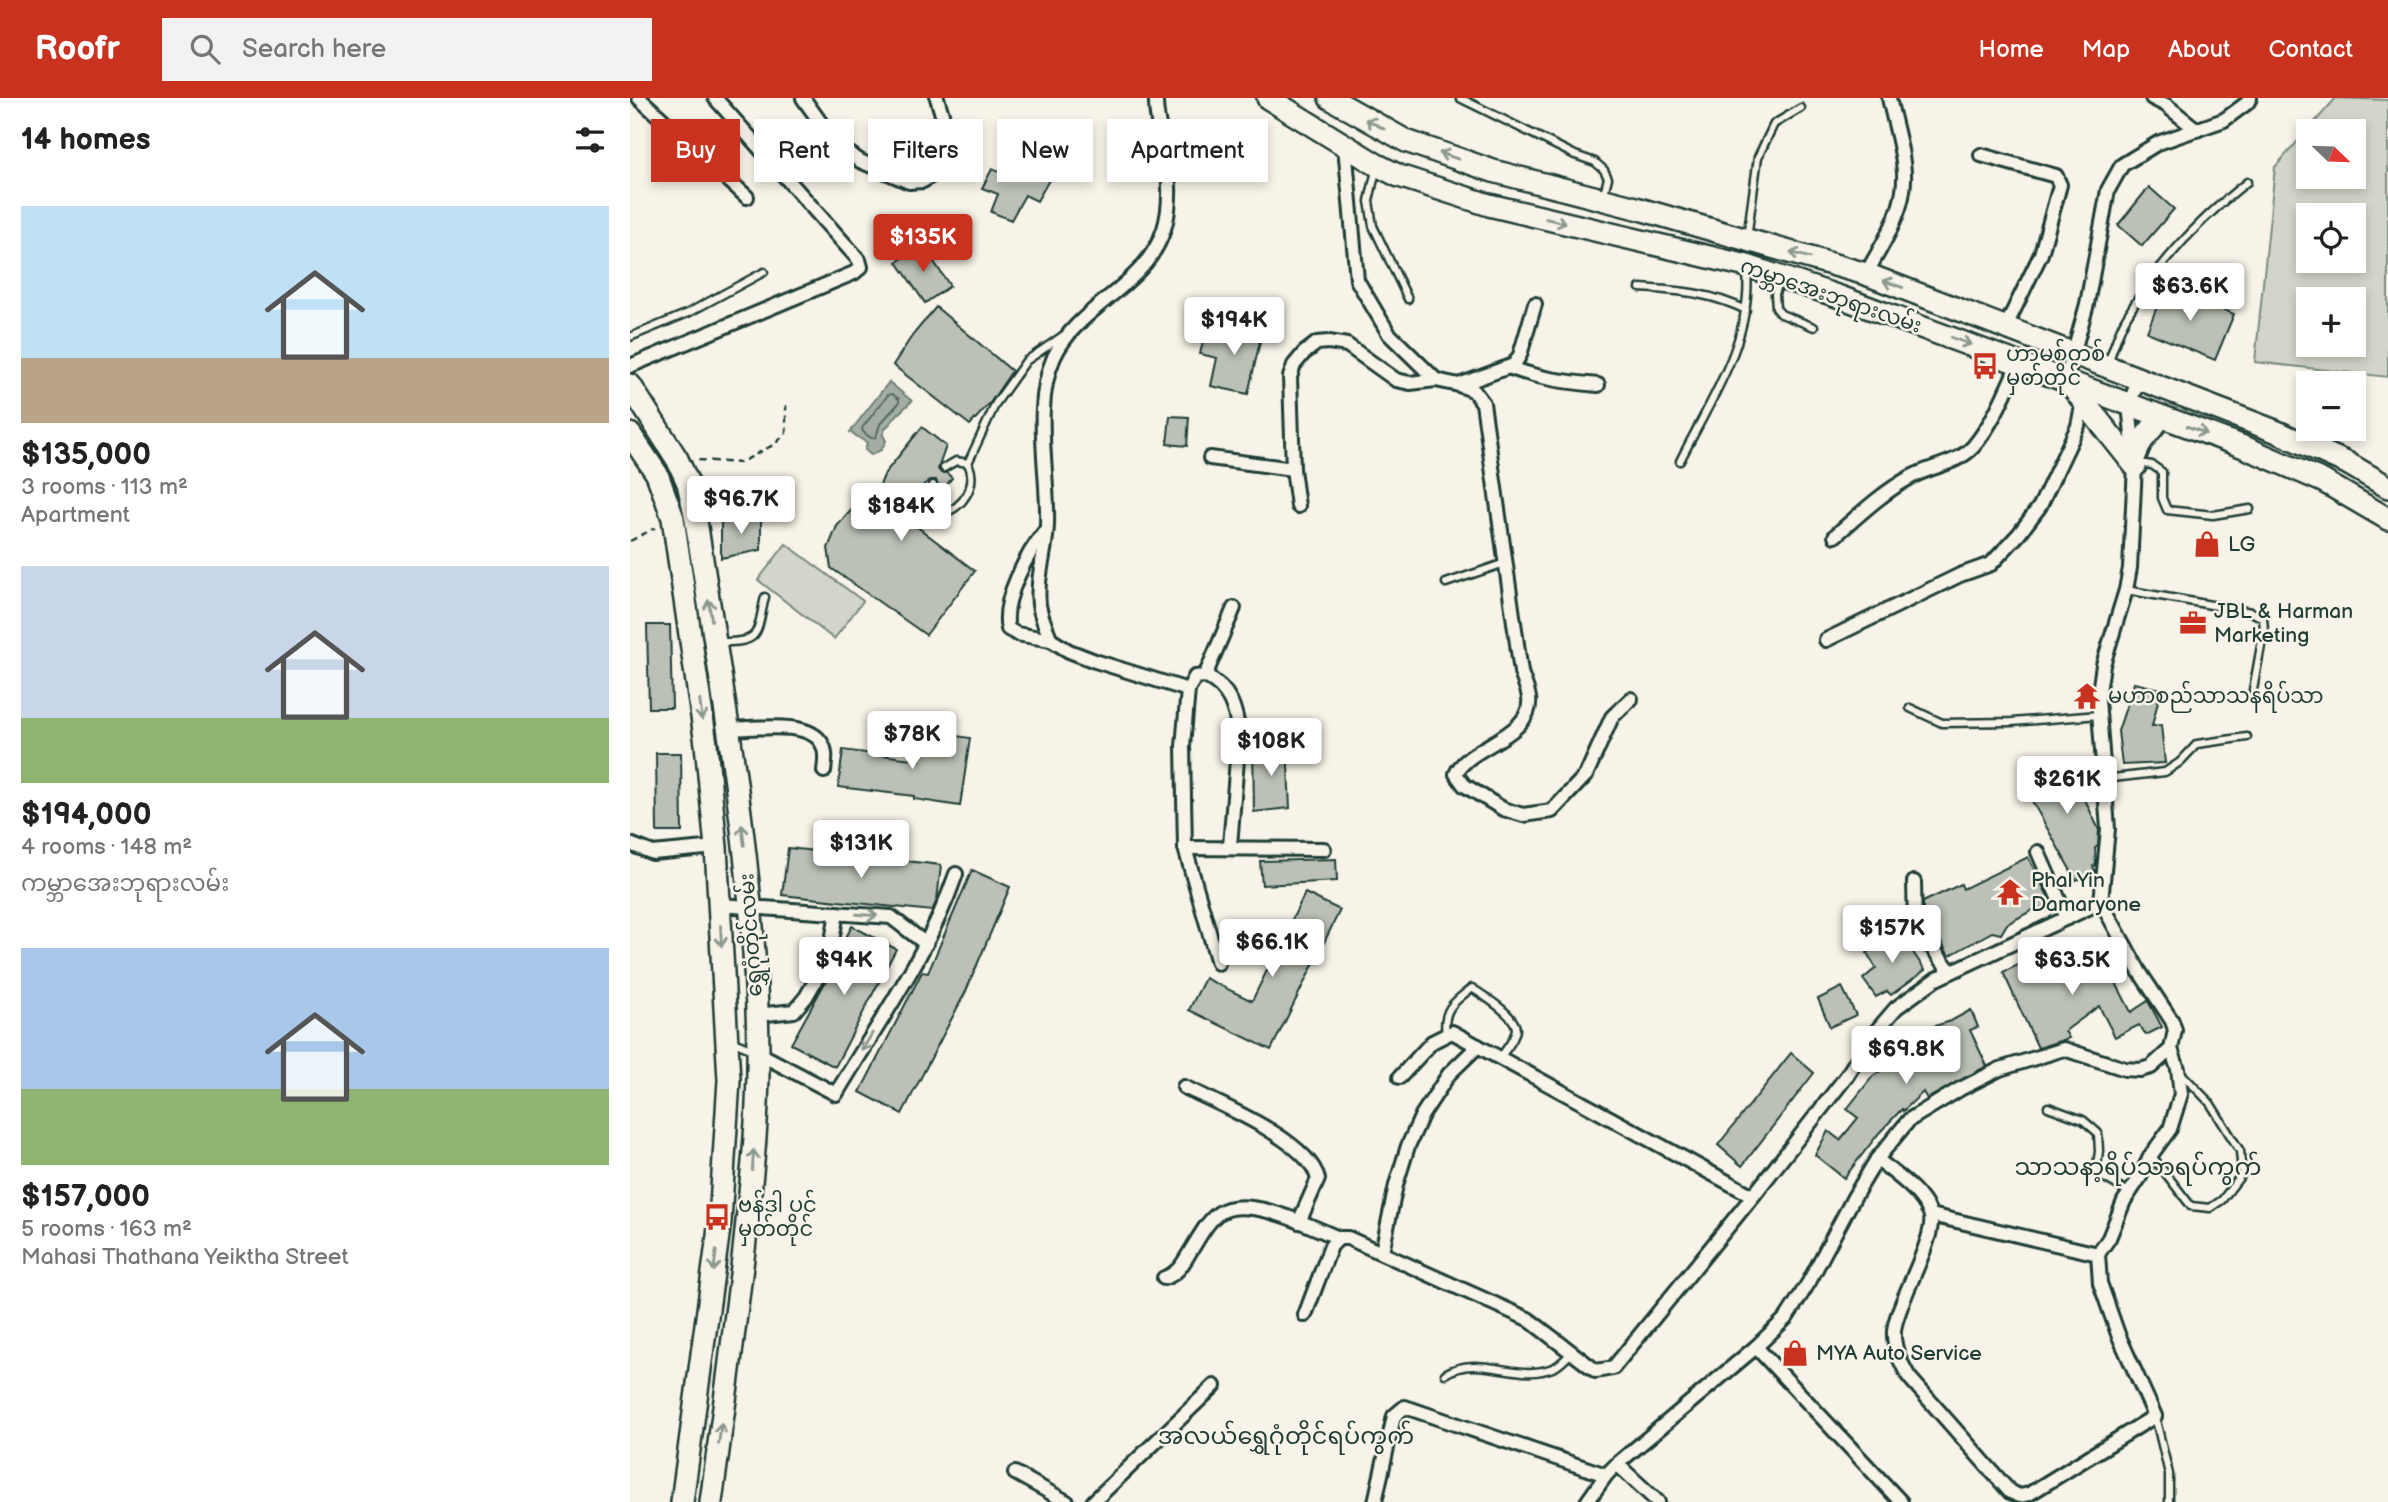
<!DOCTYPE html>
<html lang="en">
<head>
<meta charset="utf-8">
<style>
  :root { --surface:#fff; --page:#f2f2f2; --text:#222; --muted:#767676; --accent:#c8321e }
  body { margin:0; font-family:"Balsamiq Sans","Noto Sans Myanmar",sans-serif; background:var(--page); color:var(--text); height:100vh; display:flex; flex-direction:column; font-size:26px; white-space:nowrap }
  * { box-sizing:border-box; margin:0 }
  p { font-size:23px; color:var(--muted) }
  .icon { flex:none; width:38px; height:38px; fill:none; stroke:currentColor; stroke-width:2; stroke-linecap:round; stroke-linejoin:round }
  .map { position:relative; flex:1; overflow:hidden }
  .drawer { display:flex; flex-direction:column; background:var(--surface); width:630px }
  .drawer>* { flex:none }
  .banner { position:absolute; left:21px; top:21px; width:665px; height:63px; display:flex; gap:14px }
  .needle { width:46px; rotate:113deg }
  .controls { position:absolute; left:1666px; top:21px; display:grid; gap:14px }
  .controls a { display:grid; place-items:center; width:70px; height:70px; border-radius:0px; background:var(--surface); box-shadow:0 4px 10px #0003; font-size:35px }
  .price { position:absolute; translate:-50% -60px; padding:0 16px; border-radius:7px; background:#fff; color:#222; font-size:23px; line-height:46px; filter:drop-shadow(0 2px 4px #0008) }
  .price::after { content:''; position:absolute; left:50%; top:42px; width:21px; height:16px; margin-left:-10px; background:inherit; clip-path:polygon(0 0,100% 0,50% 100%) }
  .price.current { background:var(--accent); color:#fff }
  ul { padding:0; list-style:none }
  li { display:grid; align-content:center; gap:14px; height:371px; padding:0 21px }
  li span { display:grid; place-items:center; height:217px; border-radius:0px; color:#555 }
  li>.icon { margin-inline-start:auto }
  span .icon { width:126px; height:126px; fill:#fffc; stroke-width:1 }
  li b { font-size:30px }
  h2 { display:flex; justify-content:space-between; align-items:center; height:84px; padding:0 21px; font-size:30px }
  .tag { padding:0 24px; border-radius:0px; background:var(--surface); box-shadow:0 4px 10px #0003; font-size:24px; line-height:63px }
  .tag.current { background:var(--accent); color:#fff }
  header { display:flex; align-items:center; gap:42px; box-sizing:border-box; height:98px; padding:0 35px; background:var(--accent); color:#fff }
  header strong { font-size:33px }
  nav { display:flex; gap:38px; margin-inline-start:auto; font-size:24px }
  .search { width:490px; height:63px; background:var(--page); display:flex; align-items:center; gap:18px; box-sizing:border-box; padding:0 24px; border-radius:0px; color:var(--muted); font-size:26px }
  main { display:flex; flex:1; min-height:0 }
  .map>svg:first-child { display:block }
  .green { fill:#d3d5ca; stroke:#79897f; stroke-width:2; fill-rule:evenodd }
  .water { fill:#a4ada3; stroke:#6f8077; stroke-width:2 }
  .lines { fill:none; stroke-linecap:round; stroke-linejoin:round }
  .shore { stroke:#546a60; stroke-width:2 }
  .building { fill:#bbc1b6; stroke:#1f3d34; stroke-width:2 }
  .lane-casing { stroke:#1f3d34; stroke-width:11 }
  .street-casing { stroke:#1f3d34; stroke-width:18 }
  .primary-casing { stroke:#1f3d34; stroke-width:26 }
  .path { stroke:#1f3d34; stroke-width:2.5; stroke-dasharray:7 5; stroke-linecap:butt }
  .lane { stroke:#f7f3e8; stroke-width:6 }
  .street { stroke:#f7f3e8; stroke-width:12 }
  .primary { stroke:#f7f3e8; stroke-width:21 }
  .oneway { stroke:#8b988e }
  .labels { text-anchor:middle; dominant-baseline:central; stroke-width:5; stroke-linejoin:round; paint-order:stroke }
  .street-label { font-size:21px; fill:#1f3d34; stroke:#f7f3e8 }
  .poi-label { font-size:21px; fill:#1f3d34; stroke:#f7f3e8; text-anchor:start }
  .quarter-label { font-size:24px; fill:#1f3d34; stroke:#f7f3e8 }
</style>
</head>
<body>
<header>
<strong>Roofr</strong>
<div class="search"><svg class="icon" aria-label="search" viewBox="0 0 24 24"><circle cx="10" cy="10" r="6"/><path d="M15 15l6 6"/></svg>Search here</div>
<nav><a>Home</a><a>Map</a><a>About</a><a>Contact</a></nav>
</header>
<main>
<section class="drawer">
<h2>14 homes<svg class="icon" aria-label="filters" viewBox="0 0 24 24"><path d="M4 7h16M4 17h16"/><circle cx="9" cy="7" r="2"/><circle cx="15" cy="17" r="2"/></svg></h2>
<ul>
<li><span style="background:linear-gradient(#bfe0f5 70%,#b9a48a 0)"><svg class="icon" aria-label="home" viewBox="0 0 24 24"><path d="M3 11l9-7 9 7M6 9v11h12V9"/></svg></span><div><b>$135,000</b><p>3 rooms · 113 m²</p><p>Apartment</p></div></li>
<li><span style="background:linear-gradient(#c9d6e8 70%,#8fb573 0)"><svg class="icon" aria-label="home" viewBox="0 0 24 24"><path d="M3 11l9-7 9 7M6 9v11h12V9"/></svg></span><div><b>$194,000</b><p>4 rooms · 148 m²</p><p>ကမ္ဘာအေးဘုရားလမ်း</p></div></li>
<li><span style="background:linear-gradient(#a9c7e8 65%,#8fb573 0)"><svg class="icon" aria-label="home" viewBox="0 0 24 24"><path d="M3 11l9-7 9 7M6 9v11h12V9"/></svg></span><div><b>$157,000</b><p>5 rooms · 163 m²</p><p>Mahasi Thathana Yeiktha Street</p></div></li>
</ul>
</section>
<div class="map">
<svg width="1758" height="1404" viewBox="0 0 1758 1404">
  <rect width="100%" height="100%" fill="#f7f3e8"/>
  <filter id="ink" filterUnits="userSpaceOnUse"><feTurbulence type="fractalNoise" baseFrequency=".0143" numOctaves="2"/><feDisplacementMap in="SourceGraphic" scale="14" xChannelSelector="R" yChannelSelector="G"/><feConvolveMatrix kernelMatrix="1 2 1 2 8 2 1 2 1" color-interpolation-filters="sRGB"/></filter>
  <g filter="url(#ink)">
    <g class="green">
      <path d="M1706,0L1758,2V279L1625,264L1645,69ZM1678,33H1724V79H1678ZM1678,117H1724V163H1678ZM1678,201H1724V247H1678Z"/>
      <polygon points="156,446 233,503 204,541 128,482"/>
    </g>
    <polygon class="water" points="259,284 282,303 267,317 255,331 253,337 256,343 251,352 241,357 235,352 237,345 220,334"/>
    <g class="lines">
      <polygon class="shore" points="262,296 269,301 269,305 250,326 246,339 241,340 233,334 232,330 258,297"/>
    </g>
    <g class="building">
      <polygon points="398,47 421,58 412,77 419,82 407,103 395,97 381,122 361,114 368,96 352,90 362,71 374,76 382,62 387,63"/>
      <polygon points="1519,89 1544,111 1512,148 1488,127"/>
      <polygon points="292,146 320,188 295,205 267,164"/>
      <polygon points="1535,188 1604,216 1585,262 1517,234"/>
      <polygon points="306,209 382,273 360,305 340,327 263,267 282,238"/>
      <polygon points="609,224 633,230 618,296 581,288 587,260 570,256 575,235 604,241"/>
      <polygon points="540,318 559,319 557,348 537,346"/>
      <polygon points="292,329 316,348 308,371 311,375 317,375 322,380 314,390 308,389 306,382 300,382 264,411 345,473 296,537 201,470 198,450 207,428 225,408 245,399 255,375"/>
      <polygon points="131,415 131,452 91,460 91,424"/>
      <polygon points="17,527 40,527 42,610 19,610"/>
      <polygon points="1504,585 1531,591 1522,628 1531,627 1535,665 1492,667 1488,633"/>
      <polygon points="294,633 340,640 330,708 284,701 284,698 208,689 213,652 290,662"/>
      <polygon points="623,647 657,647 660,710 624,714"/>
      <polygon points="26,655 51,655 52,734 27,734"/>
      <polygon points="1444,661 1458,692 1452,695 1469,732 1468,748 1465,750 1466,767 1463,768 1465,776 1446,782 1392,685"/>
      <polygon points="158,750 311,767 307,802 302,813 152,797"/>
      <polygon points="1398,759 1421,804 1422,814 1408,809 1377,826 1371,836 1362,834 1319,858 1293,812 1293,804 1331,786 1333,791"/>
      <polygon points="706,761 707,783 632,787 630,763"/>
      <polygon points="342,772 380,789 336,893 272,1016 230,994 292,874 298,875"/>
      <polygon points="675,795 710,812 641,952 559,912 575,880 622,903"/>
      <polygon points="222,828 266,851 205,969 161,946 207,863 209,853"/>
      <polygon points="1267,831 1295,872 1261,897 1257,893 1246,899 1233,881 1246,870 1237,855"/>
      <polygon points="1462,846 1476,879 1482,877 1501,914 1518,903 1532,929 1516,937 1509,927 1485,939 1469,908 1435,933 1439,940 1408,950 1373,874 1419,853 1426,868"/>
      <polygon points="1212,889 1226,917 1200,929 1188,901"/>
      <polygon points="1341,912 1348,929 1340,932 1357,968 1297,1001 1293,994 1273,1013 1272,1011 1249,1035 1214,1080 1185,1057 1198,1033 1210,1042 1228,1020 1217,1011 1243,978 1278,954 1269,939 1321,923"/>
      <polygon points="1161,955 1184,975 1112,1068 1088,1047"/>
    </g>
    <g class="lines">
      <defs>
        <g id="lane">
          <polyline points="830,0 945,57 965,64 974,72 978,80 973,99"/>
          <polyline points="746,72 739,103 743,128 778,201"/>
          <polyline points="1117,140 1128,59 1144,26 1171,10"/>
          <polyline points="1149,184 1145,196 1146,210 1151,216 1184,229"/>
          <path d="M1010,190C1050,193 1079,194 1116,212"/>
          <polyline points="0,239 58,215 134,174"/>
          <path d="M1478,266C1483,251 1488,234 1496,220C1526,168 1570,121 1617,84"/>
          <path d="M1050,363C1079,305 1123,241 1117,173"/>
          <polyline points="1509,365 1522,367 1532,374 1532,400 1537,412 1583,417 1620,411"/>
          <polyline points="314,370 326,363 338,365"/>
          <path d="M303,387L300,394L301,409L312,416C334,409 348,387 338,365L366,305L396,263L434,237"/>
          <polyline points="816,485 875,465"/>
          <polyline points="1496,492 1621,514 1633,520 1634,531 1623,592"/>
          <path d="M90,544C132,545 126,536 135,499"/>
          <polyline points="1280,610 1312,625 1382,624 1469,617"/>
          <polyline points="1474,681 1535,674 1550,664 1567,646 1617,639"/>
          <path d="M816,937C812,912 823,904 842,890C852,897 886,917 886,931C885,942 875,952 870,960"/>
          <polyline points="101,943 123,952"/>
          <polyline points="1418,1009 1453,1022 1468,1035 1469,1053 1466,1075 1500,1095"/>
          <polyline points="1522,1058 1561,1108 1580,1110 1592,1102 1612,1076 1610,1053 1580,1005 1551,975"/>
          <path d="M815,1276C850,1254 888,1286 925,1269C931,1266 937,1259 942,1254"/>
          <polyline points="1525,1318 1539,1376 1539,1404"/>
        </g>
        <g id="street">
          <polyline points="9,0 117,99"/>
          <polyline points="173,0 205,45 230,63 279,84 293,83 304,76 313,62 317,50 318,36 307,0"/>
          <polyline points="1522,0 1536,7 1567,32"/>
          <polyline points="715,48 727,182 759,236 806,282"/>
          <polyline points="1351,57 1426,78 1430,87 1411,156 1376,228"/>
          <path d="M1236,176C1253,145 1276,112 1274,75C1273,51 1264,24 1259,0"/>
          <polyline points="0,268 224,175 231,169 229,162 85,0"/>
          <path d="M881,270C910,281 937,284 968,287"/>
          <polyline points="1436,282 1457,206 1478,92 1492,67 1528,45 1594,22 1617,5 1620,0"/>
          <polyline points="829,287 884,267 890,257 905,206"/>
          <polyline points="580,360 663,371"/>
          <path d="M668,408L663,371L660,279L664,267L674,255L687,245L699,244L717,247L766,282L780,285L806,282L829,287L843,292L853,305L891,574C893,582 898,591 899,600C904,638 837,648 826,676L834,687L873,711L893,717L922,713L956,677L982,619L1001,601"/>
          <path d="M416,432C398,454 371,502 378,531L387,536L421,542L439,553L465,563L558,592"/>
          <path d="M1205,438C1229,417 1253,394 1281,379C1301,368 1327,366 1343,349C1364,324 1376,293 1389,264"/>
          <path d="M421,542C416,530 411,519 409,507C406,480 416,454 417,427C419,375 402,308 424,259C448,207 516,189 534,131C541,109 540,80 536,57C532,39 525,19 526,0"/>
          <polyline points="1196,542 1330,477 1361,466 1389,436 1410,408 1448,328 1453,303"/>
          <polyline points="575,578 604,510"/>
          <path d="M97,631C121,631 180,621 192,646C197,654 195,664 194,673"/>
          <polyline points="0,746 23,755 86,749"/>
          <polyline points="555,750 694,751"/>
          <polyline points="1408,754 1437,820"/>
          <polyline points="1284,784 1285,828 1321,874"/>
          <polyline points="90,807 261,819 296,846"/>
          <path d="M588,865L555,750L553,648L558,592L565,579L575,578C600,590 606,611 609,637L600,748"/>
          <polyline points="127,917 164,913 176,899 199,859 207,815"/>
          <path d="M128,955L206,996C248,925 299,855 326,776"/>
          <polyline points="770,979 802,944 822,934 1123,1098"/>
          <path d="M554,989C587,1005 680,1043 688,1081L669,1124"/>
          <path d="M1247,1061C1266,1077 1290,1092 1300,1115C1309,1137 1266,1205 1264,1233C1263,1250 1271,1265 1279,1279L1380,1394L1390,1398L1399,1396L1525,1318L1488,1236L1470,1185L1468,1156L1301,1117"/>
          <polyline points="752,1154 766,1087 778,1048 792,1017 819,976 848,948"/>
          <polyline points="1468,1156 1479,1140 1494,1103 1510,1079 1521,1057 1540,1031 1551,996 1548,971 1541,951"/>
          <path d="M534,1180C550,1175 554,1163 563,1149C570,1138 578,1122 589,1115C617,1096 682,1129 709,1140H718L898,1221L966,1273L983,1270L1123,1098L1216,979L1242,938L1266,910L1306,881L1471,804"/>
          <polyline points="675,1217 701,1148 709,1140"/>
          <polyline points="1126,1249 1271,1404"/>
          <polyline points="987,1366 1028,1404"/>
          <polyline points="385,1375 437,1404"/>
          <polyline points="463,1404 584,1288"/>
          <polyline points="745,1404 764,1318 775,1309 976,1377"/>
          <polyline points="957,1404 976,1377 987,1366 1126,1249 1157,1219 1179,1184 1224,1099 1247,1061 1279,1022 1330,991 1370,971 1434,951 1495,971 1510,972 1521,969 1541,951 1545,932 1542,923 1509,873 1471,804 1478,731 1468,601 1473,567 1496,492 1500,470 1505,368 1499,306 1509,281"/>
        </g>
        <g id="primary">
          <polyline points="638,0 747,67 769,78 859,107 1117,168 1210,199 1614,349 1693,383 1758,421"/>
          <polyline points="700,0 776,43 863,73 1006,110 1236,176 1645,333 1717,365 1758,389"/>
          <polyline points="1438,284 1505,368"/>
          <path d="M0,287L47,361L58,385L65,416C92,594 126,772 128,952C129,1019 121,1086 114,1152C104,1236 93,1320 81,1404"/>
          <polyline points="0,336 27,376 43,420 76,646 86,749 99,982 90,1123 52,1404"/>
          <polyline points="1504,360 1511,344 1531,319"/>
        </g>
      </defs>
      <use href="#lane" class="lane-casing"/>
      <use href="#street" class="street-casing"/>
      <use href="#primary" class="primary-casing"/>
      <g class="path">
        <polyline points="68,362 110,365 145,346 156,335 156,307"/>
        <polyline points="0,443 25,430"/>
      </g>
      <use href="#lane" class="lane"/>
      <use href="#street" class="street"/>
      <use href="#primary" class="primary"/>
    </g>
    <defs><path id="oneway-shaft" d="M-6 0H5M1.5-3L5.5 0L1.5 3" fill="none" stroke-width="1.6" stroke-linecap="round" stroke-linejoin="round" transform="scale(1.75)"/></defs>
    <g class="oneway">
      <use href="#oneway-shaft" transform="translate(745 26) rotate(-151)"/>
      <use href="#oneway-shaft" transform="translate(819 58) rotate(-161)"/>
      <use href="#oneway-shaft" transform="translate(926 123) rotate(13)"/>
      <use href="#oneway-shaft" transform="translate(1170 157) rotate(-164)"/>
      <use href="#oneway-shaft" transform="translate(1263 186) rotate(-160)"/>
      <use href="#oneway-shaft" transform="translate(1331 243) rotate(20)"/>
      <use href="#oneway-shaft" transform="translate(1567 332) rotate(20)"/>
      <use href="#oneway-shaft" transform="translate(80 512) rotate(-99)"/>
      <use href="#oneway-shaft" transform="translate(71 612) rotate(82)"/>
      <use href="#oneway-shaft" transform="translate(113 737) rotate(-97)"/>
      <use href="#oneway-shaft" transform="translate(237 817) rotate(4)"/>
      <use href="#oneway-shaft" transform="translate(91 838) rotate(87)"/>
      <use href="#oneway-shaft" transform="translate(237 944) rotate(121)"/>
      <use href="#oneway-shaft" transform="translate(123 1062) rotate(-86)"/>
      <use href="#oneway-shaft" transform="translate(85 1163) rotate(97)"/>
      <use href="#oneway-shaft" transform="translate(90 1336) rotate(-82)"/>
    </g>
  </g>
  <defs>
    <symbol id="bus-bare" viewBox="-9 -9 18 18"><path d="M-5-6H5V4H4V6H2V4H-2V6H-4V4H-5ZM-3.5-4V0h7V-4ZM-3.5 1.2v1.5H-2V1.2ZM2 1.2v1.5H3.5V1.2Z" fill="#c8321e" stroke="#f7f3e8" stroke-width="2.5" paint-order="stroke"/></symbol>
    <symbol id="shop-bare" viewBox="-9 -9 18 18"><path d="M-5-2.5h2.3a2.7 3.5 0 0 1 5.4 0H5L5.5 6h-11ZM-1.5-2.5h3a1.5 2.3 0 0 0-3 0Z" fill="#c8321e" stroke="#f7f3e8" stroke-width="2.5" paint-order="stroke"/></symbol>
    <symbol id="office-bare" viewBox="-9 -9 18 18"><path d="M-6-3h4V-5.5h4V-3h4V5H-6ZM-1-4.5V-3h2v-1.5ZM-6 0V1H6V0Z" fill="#c8321e" stroke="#f7f3e8" stroke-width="2.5" paint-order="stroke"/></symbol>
    <symbol id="temple-bare" viewBox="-9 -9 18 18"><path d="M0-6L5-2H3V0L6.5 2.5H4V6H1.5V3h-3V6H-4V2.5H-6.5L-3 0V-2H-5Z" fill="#c8321e" stroke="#f7f3e8" stroke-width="2.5" paint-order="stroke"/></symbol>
  </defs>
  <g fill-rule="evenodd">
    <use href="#bus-bare" x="1336" y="249" width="38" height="38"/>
    <use href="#shop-bare" x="1558" y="427" width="38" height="38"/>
    <use href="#office-bare" x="1544" y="506" width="38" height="38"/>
    <use href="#temple-bare" x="1438" y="579" width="38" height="38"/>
    <use href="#temple-bare" x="1361" y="775" width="38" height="38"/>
    <use href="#bus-bare" x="68" y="1100" width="38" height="38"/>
    <use href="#shop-bare" x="1146" y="1236" width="38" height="38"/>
  </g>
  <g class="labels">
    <g class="street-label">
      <text transform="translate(1201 198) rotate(19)">ကမ္ဘာအေးဘုရားလမ်း</text>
      <text transform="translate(121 837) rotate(-94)">ရွှေဂုံတိုင်လမ်း</text>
    </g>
    <g class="poi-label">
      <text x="1376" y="256">ဟာမစ်တစ်<tspan x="1376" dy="24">မှတ်တိုင်</tspan></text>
      <text x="1598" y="446">LG</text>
      <text x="1584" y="513">JBL &amp; Harman<tspan x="1584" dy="24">Marketing</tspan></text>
      <text x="1478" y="598">မဟာစည်သာသနရိပ်သာ</text>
      <text x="1401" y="782">Phal Yin<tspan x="1401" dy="24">Damaryone</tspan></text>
      <text x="108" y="1107">ဗန်ဒါ ပင်<tspan x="108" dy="24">မှတ်တိုင်</tspan></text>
      <text x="1186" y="1255">MYA Auto Service</text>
    </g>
    <g class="quarter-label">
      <text x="1508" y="1069">သာသနာ့ရိပ်သာရပ်ကွက်</text>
      <text x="656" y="1338">အလယ်ရွှေဂုံတိုင်ရပ်ကွက်</text>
    </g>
  </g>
</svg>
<div class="controls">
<a><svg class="needle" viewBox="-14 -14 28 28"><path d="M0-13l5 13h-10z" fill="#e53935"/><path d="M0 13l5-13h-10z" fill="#767676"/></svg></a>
<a><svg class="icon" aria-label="locate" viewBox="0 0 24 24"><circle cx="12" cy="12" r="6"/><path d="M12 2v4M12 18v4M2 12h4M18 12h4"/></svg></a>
<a>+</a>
<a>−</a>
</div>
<b class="price current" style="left:293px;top:176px">$135K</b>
<b class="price" style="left:1560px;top:225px">$63.6K</b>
<b class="price" style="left:604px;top:259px">$194K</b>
<b class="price" style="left:111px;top:438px">$96.7K</b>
<b class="price" style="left:271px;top:445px">$184K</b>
<b class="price" style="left:282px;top:673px">$78K</b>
<b class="price" style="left:641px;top:680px">$108K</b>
<b class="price" style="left:1437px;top:718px">$261K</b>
<b class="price" style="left:231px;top:782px">$131K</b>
<b class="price" style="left:1262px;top:867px">$157K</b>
<b class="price" style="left:642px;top:881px">$66.1K</b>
<b class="price" style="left:214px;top:899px">$94K</b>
<b class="price" style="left:1442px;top:899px">$63.5K</b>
<b class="price" style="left:1276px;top:988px">$69.8K</b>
<div class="banner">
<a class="tag current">Buy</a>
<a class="tag">Rent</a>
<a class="tag">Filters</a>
<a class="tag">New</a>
<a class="tag">Apartment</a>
</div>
</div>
</main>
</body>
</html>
